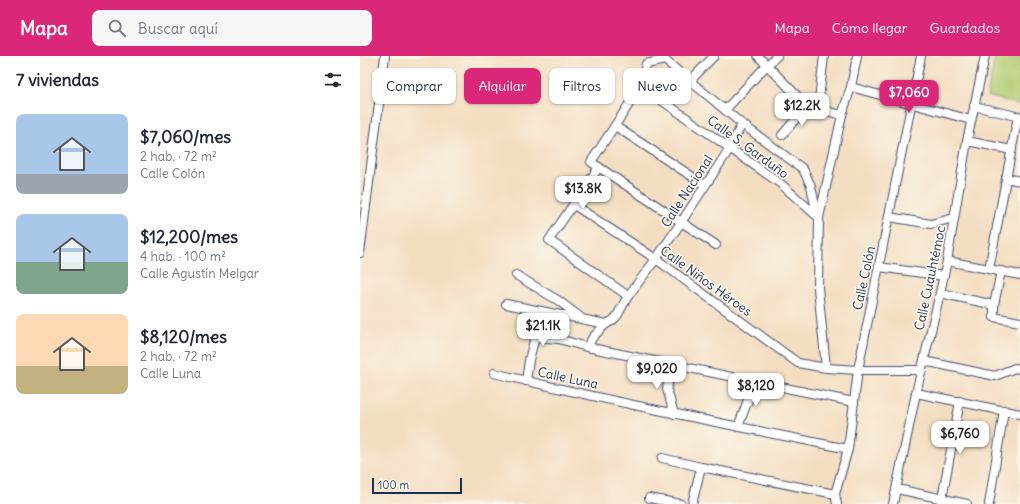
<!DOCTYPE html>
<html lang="es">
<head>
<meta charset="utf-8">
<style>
  :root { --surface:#fff; --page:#f6f6f7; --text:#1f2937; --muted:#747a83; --accent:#db2777 }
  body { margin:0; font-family:Delius,sans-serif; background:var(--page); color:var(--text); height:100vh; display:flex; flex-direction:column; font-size:15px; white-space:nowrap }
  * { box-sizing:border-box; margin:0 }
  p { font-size:13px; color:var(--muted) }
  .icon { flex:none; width:22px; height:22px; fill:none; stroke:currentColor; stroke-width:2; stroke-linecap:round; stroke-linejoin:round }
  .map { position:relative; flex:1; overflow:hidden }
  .details { display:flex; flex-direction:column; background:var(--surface); width:360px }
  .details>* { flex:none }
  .guide { position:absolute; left:12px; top:12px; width:380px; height:36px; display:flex; gap:8px }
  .scale { position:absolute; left:12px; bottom:10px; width:90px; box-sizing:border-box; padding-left:4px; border:2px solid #1b2f5e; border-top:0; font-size:11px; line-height:14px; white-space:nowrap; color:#1b2f5e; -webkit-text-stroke:3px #fbf7ec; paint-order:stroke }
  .price { position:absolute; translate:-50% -34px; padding:0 9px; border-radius:8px; background:#fff; color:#222; font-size:13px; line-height:26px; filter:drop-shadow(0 1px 2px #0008) }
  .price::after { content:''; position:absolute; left:50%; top:24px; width:12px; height:9px; margin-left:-6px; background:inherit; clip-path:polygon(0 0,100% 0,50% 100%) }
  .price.active { background:var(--accent); color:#fff }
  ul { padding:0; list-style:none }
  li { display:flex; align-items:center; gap:12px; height:100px; padding:0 16px }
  li span { display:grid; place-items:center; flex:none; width:112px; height:80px; border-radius:8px; color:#555 }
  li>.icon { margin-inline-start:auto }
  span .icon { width:48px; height:48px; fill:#fffc; stroke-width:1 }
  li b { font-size:17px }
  h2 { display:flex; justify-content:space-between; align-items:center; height:48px; padding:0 16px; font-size:17px }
  .pill { padding:0 14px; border-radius:8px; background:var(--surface); box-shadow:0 1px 3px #0004; font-size:14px; line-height:36px }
  .pill.active { background:var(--accent); color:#fff }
  header { display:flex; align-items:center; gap:24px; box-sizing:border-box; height:56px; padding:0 20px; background:var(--accent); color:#fff }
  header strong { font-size:19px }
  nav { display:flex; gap:22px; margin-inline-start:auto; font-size:14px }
  .search { width:280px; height:36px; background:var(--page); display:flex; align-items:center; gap:10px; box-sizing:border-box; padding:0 14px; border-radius:8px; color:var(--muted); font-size:15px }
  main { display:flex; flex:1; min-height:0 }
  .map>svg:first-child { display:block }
  .green { fill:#b2cb71; stroke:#667d68 }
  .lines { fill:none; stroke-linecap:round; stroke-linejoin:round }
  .minor-casing { stroke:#3c496d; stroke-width:10 }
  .minor { stroke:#fff; stroke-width:8 }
  .labels { text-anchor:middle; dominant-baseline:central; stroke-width:3.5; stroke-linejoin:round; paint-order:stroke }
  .street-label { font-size:13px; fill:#1b2f5e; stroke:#fbf7ec }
</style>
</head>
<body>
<header>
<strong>Mapa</strong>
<div class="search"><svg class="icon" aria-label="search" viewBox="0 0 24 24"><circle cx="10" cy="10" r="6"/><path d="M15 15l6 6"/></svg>Buscar aquí</div>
<nav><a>Mapa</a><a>Cómo llegar</a><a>Guardados</a></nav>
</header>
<main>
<section class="details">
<h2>7 viviendas<svg class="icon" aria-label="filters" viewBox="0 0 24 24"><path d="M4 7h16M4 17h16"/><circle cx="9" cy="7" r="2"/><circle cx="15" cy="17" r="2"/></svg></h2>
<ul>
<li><span style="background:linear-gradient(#a9c7e8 75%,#9aa5b1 0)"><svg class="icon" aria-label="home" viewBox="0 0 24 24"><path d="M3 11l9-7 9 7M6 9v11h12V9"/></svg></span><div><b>$7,060/mes</b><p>2 hab. · 72 m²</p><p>Calle Colón</p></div></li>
<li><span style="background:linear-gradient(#a9c7e8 60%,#7fa58c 0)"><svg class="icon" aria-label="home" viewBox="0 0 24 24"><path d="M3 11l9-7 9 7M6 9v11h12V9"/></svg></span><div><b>$12,200/mes</b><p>4 hab. · 100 m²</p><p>Calle Agustín Melgar</p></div></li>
<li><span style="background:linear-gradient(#ffd9b3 65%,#c2b280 0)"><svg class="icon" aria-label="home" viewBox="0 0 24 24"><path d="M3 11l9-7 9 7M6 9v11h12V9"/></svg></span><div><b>$8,120/mes</b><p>2 hab. · 72 m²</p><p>Calle Luna</p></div></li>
</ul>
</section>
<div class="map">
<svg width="660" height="448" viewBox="0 0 660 448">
  <rect width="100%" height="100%" fill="#fbf7ec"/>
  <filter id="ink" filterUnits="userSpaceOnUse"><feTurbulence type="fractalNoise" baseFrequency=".025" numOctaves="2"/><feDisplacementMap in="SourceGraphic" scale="8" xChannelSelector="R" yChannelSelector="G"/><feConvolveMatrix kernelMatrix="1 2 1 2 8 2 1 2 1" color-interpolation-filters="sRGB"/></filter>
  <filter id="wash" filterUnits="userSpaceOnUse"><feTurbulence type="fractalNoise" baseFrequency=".012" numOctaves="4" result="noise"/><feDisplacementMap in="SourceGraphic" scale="16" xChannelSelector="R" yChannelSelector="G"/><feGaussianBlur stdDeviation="0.9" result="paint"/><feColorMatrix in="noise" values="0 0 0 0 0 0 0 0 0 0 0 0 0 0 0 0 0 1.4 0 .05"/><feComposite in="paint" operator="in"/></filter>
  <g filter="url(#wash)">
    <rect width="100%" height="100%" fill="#f4dec1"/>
    <polygon class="green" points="635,0 660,0 660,49 627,40"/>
  </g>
  <g filter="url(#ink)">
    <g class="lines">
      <defs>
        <g id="minor">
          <polyline points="398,0 447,50 482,59"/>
          <polyline points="301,1 382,68 443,113 451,130 457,159"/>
          <polyline points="305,4 286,8 281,30 231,106 356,189"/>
          <polyline points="330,25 354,0"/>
          <polyline points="281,30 421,128 457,160"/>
          <polyline points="491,31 611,64"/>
          <polyline points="614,50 660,61"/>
          <polyline points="458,52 464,0"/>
          <polyline points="365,54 407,9 417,0"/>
          <polyline points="255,70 345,129"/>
          <polyline points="422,79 447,50"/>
          <polyline points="607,85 652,94"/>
          <polyline points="239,111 189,184 268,240"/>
          <polyline points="646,122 660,125"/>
          <polyline points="214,149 296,203 438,307 466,312 498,314 562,314"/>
          <polyline points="529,161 571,168 594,162"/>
          <polyline points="0,197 25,0"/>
          <polyline points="587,205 660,219"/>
          <polyline points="519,211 584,220"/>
          <polyline points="629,213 658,60"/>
          <polyline points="156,219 199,245 220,261"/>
          <polyline points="580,237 634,249 634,261 660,266"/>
          <polyline points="146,248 246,268"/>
          <polyline points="634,249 641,215"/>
          <polyline points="175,281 199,283 227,291 494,346"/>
          <polyline points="199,283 203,259"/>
          <polyline points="227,291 233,281 246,268 252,265 257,260 268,240 296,203 322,165 370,92 382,68"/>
          <polyline points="564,305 635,320 655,312 660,313"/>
          <polyline points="311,308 307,333 314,358"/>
          <polyline points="466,312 458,232 459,162 482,59 491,31 497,0"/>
          <path d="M134,317C251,346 370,369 488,393"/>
          <polyline points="166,325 169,304 175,281 180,255"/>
          <polyline points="556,337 660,358"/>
          <polyline points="378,371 395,325"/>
          <polyline points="302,402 341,411 475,438"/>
          <polyline points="537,433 607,448"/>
          <polyline points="289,442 321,448"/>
          <polyline points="332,448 341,411"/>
          <polyline points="477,448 475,438 488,393 498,314 561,0"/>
          <polyline points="533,448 556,337 580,237 587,205 607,85 625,0"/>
          <polyline points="581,448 600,345"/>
          <polyline points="629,448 644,354"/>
        </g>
      </defs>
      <use href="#minor" class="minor-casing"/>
      <use href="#minor" class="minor"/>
    </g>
  </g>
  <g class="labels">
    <g class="street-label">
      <text transform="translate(388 91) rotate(36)">Calle S. Garduño</text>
      <text transform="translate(327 135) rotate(-57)">Calle Nacional</text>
      <text transform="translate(504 222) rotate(-78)">Calle Colón</text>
      <text transform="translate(570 222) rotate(-78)">Calle Cuauhtémoc</text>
      <text transform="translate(346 225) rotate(36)">Calle Niños Héroes</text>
      <text transform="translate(208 322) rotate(12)">Calle Luna</text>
    </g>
  </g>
</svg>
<div class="scale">100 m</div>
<b class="price active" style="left:549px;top:58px">$7,060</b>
<b class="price" style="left:442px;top:71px">$12.2K</b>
<b class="price" style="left:223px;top:154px">$13.8K</b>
<b class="price" style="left:183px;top:291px">$21.1K</b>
<b class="price" style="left:297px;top:334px">$9,020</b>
<b class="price" style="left:396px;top:351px">$8,120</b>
<b class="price" style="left:600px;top:399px">$6,760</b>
<div class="guide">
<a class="pill">Comprar</a>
<a class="pill active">Alquilar</a>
<a class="pill">Filtros</a>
<a class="pill">Nuevo</a>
</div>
</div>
</main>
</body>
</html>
